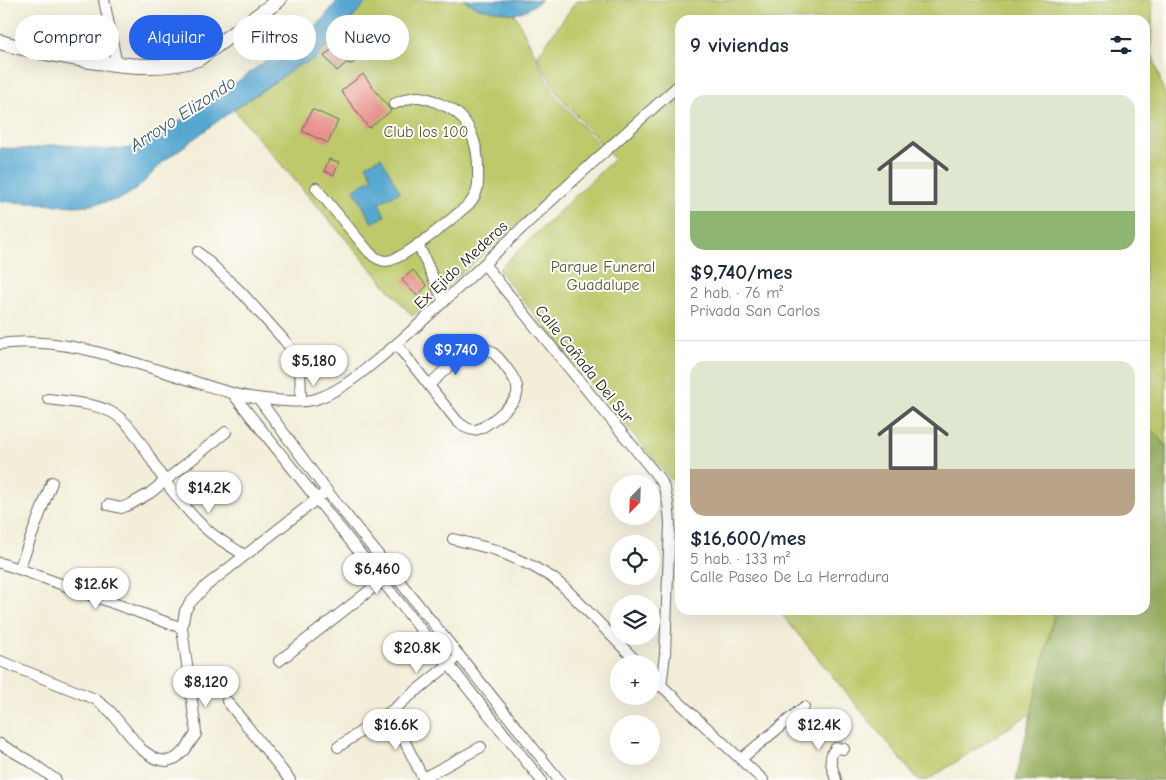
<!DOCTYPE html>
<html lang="es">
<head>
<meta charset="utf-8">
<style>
  :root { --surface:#fff; --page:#f2f2f3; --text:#1f2937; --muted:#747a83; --line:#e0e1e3; --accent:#2563eb }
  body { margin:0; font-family:"Comic Neue",sans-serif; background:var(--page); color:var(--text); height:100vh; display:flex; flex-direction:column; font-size:19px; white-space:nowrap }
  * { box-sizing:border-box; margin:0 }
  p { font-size:16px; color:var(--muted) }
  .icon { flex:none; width:28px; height:28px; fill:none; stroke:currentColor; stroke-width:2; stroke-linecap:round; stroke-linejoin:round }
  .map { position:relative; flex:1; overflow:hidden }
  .details { position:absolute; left:675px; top:15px; width:475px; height:600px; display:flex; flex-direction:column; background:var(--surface); border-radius:15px; box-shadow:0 5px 20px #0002 }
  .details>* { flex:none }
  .banner { position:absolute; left:15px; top:15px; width:475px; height:45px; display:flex; gap:10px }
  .needle { width:32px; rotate:203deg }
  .buttons { position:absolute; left:610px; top:475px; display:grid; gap:10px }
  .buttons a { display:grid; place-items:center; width:50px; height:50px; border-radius:50%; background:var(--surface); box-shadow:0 5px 20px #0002; font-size:25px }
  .price { position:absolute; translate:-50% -42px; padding:0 11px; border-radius:18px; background:#fff; color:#222; font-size:16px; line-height:32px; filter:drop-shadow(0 1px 2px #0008) }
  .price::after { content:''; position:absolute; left:50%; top:30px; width:15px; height:11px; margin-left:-8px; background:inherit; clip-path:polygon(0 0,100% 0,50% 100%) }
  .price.on { background:var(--accent); color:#fff }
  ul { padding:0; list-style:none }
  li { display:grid; align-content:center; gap:10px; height:265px; padding:0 15px }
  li+li { border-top:1px solid var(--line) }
  li span { display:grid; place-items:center; height:155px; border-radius:15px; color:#555 }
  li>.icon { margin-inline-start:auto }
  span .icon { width:90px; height:90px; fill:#fffc; stroke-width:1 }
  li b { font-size:21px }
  h2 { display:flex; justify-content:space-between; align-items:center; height:60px; padding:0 15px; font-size:21px }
  .chip { padding:0 18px; border-radius:22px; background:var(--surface); box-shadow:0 5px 20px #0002; font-size:18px; line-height:45px }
  .chip.on { background:var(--accent); color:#fff }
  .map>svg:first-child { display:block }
  .green { fill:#bdc96a; stroke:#6c7243 }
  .forest { fill:#96ad5e; stroke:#59643d }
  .water { fill:#56a8d1; stroke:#396276 }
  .building { fill:#e6918a }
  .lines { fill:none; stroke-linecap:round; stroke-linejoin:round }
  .street-casing { stroke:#67665e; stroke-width:12 }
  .secondary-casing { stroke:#67665e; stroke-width:16 }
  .street { stroke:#fff; stroke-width:10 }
  .secondary { stroke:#fff; stroke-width:14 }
  .labels { text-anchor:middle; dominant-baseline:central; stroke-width:4; stroke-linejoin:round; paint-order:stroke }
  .park-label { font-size:16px; fill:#545937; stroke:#fdfcf7 }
  .street-label { font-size:16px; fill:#1c1c1c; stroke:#fdfcf7 }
  .water-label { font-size:18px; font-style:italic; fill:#365b6d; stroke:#fdfcf7 }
</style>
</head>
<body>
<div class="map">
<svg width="1166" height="780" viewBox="0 0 1166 780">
  <rect width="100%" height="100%" fill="#fdfcf7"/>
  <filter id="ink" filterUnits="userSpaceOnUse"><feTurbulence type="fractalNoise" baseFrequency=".02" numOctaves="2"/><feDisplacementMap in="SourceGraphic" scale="10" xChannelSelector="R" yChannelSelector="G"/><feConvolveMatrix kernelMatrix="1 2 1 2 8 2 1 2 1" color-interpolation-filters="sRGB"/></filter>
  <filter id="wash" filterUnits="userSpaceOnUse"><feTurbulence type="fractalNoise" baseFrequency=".0096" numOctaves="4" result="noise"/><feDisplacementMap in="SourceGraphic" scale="20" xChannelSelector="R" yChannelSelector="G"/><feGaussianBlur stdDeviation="1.12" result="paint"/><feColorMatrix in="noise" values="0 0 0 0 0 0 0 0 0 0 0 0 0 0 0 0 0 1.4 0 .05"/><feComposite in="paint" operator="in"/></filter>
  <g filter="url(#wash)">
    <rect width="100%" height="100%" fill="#f2eed9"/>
    <g class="green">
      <polygon points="368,0 463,0 479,8 515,14 554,94 603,150 412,316 234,110 298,66 315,59 333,41"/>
      <polygon points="577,0 1153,0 1151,50 1166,99 1166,780 1016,780 1031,713 928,780 918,780 778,610 1145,610 1145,20 680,20 680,491 498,270 614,159 557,93 537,56"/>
    </g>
    <polygon class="forest" points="1145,422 1166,446 1166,780 1016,780 1055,610 1145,610"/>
    <g class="water">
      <polygon points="338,0 368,0 336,37 315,59 298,66 230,112 164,161 137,189 120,199 90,205 74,206 0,201 0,148 31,149 52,145 70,145 88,148 105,150 132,148 142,145 218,96 278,52 289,45 303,39 314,30"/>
      <polygon points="463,0 542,0 526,10 515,14 479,8"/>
      <polygon points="381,157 400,192 379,203 385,216 372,223 354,189 373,178 366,165"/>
    </g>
    <g id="blocks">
      <g class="building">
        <polygon points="359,26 371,40 366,46 366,52 352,64 346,63 337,71 324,56"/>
        <polygon points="363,74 391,111 369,128 341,91"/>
        <polygon points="312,109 338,121 328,143 302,131"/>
        <polygon points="329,159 339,162 334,175 324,171"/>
        <polygon points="413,270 427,286 417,296 402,280"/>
      </g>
    </g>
  </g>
  <g filter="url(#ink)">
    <use href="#blocks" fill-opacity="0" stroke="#67665e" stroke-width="1"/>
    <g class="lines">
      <defs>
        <g id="street">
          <polyline points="104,0 117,65"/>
          <path d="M316,188L369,252C374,257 379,261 386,261C404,260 454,217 469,204C480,191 478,184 478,168C478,151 473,130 461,117C456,111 446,106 438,103C433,100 426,98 420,97C411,96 402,101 394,104"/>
          <polyline points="418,244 444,302"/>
          <polyline points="198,252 242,293 284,340 298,357 300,364 301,401"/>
          <path d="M484,264L662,482C668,496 669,509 670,524L665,654L661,687"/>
          <path d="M0,344C64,335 133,363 193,381C214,388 234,395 256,398C272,400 302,404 316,399C337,392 355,378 371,365C411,334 446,299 483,265C547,203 614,143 680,84"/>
          <path d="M397,345L457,421C462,425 467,430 474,430C484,430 515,404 517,394C519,385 513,377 508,370C496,353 486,341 464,352L429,385"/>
          <polyline points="233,394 541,780"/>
          <polyline points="258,398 327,491 559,780"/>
          <path d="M48,399C69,402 93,403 111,412C136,424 150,462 167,484C178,499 190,514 204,527C215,538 231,546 244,555"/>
          <polyline points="108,505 121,508 131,504 150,493 226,432"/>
          <polyline points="453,539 496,550 532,566 553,578 567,590 639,664"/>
          <polyline points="0,563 19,569 182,628"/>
          <polyline points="19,569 52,482"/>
          <polyline points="0,661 95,699 110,711 141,749 154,758 160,760 167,761 176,758 185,750 196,734 195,723 182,628 185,611 190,603 206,586 327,491"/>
          <polyline points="279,661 387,577"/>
          <polyline points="651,676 763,780"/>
          <polyline points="227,701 290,780"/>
          <polyline points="390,712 424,780"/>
          <polyline points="0,744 31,762 56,780"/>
          <polyline points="338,747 390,712 453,661"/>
          <polyline points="741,759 804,707"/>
          <polyline points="423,778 481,747"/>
          <path d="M836,780C833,768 826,758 836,748L844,749"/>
        </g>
        <path id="secondary" d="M0,42C30,51 60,56 91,61C127,66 164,70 198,59L279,0"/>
      </defs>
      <use href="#street" class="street-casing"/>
      <use href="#secondary" class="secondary-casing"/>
      <use href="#street" class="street"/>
      <use href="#secondary" class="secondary"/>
    </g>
  </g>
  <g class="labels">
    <g class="park-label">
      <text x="426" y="132">Club los 100</text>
      <text x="603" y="267">Parque Funeral<tspan x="603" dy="18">Guadalupe</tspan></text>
    </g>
    <g class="street-label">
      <text transform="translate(461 265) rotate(-43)">Ex Ejido Mederos</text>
      <text transform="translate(584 364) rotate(51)">Calle Cañada Del Sur</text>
    </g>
    <g class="water-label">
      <text transform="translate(183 114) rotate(-33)">Arroyo Elizondo</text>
    </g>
  </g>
</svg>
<div class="buttons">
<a><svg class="needle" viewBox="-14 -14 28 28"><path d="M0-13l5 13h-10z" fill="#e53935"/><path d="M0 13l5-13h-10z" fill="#747a83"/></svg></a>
<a><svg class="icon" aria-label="locate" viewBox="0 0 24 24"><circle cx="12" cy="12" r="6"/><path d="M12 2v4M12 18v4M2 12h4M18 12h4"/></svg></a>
<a><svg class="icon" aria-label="layers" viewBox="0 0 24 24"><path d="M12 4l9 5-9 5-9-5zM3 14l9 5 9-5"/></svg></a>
<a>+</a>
<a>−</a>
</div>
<b class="price on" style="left:456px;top:376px">$9,740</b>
<b class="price" style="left:314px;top:387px">$5,180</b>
<b class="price" style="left:209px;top:514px">$14.2K</b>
<b class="price" style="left:377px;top:595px">$6,460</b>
<b class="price" style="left:96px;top:610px">$12.6K</b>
<b class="price" style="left:417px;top:674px">$20.8K</b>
<b class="price" style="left:206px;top:708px">$8,120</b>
<b class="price" style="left:396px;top:751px">$16.6K</b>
<b class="price" style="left:819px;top:751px">$12.4K</b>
<div class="banner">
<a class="chip">Comprar</a>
<a class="chip on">Alquilar</a>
<a class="chip">Filtros</a>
<a class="chip">Nuevo</a>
</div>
<section class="details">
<h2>9 viviendas<svg class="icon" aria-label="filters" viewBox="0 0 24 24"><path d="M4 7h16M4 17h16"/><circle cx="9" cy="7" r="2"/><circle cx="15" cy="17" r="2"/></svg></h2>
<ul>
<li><span style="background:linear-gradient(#dfe7d0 75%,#8fb573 0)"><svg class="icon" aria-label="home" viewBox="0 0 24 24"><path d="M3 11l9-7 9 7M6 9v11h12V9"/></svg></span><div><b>$9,740/mes</b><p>2 hab. · 76 m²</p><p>Privada San Carlos</p></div></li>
<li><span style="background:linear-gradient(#dfe7d0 70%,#b9a48a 0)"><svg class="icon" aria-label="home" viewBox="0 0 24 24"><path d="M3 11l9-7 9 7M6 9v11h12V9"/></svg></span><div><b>$16,600/mes</b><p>5 hab. · 133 m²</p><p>Calle Paseo De La Herradura</p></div></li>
</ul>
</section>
</div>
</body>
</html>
